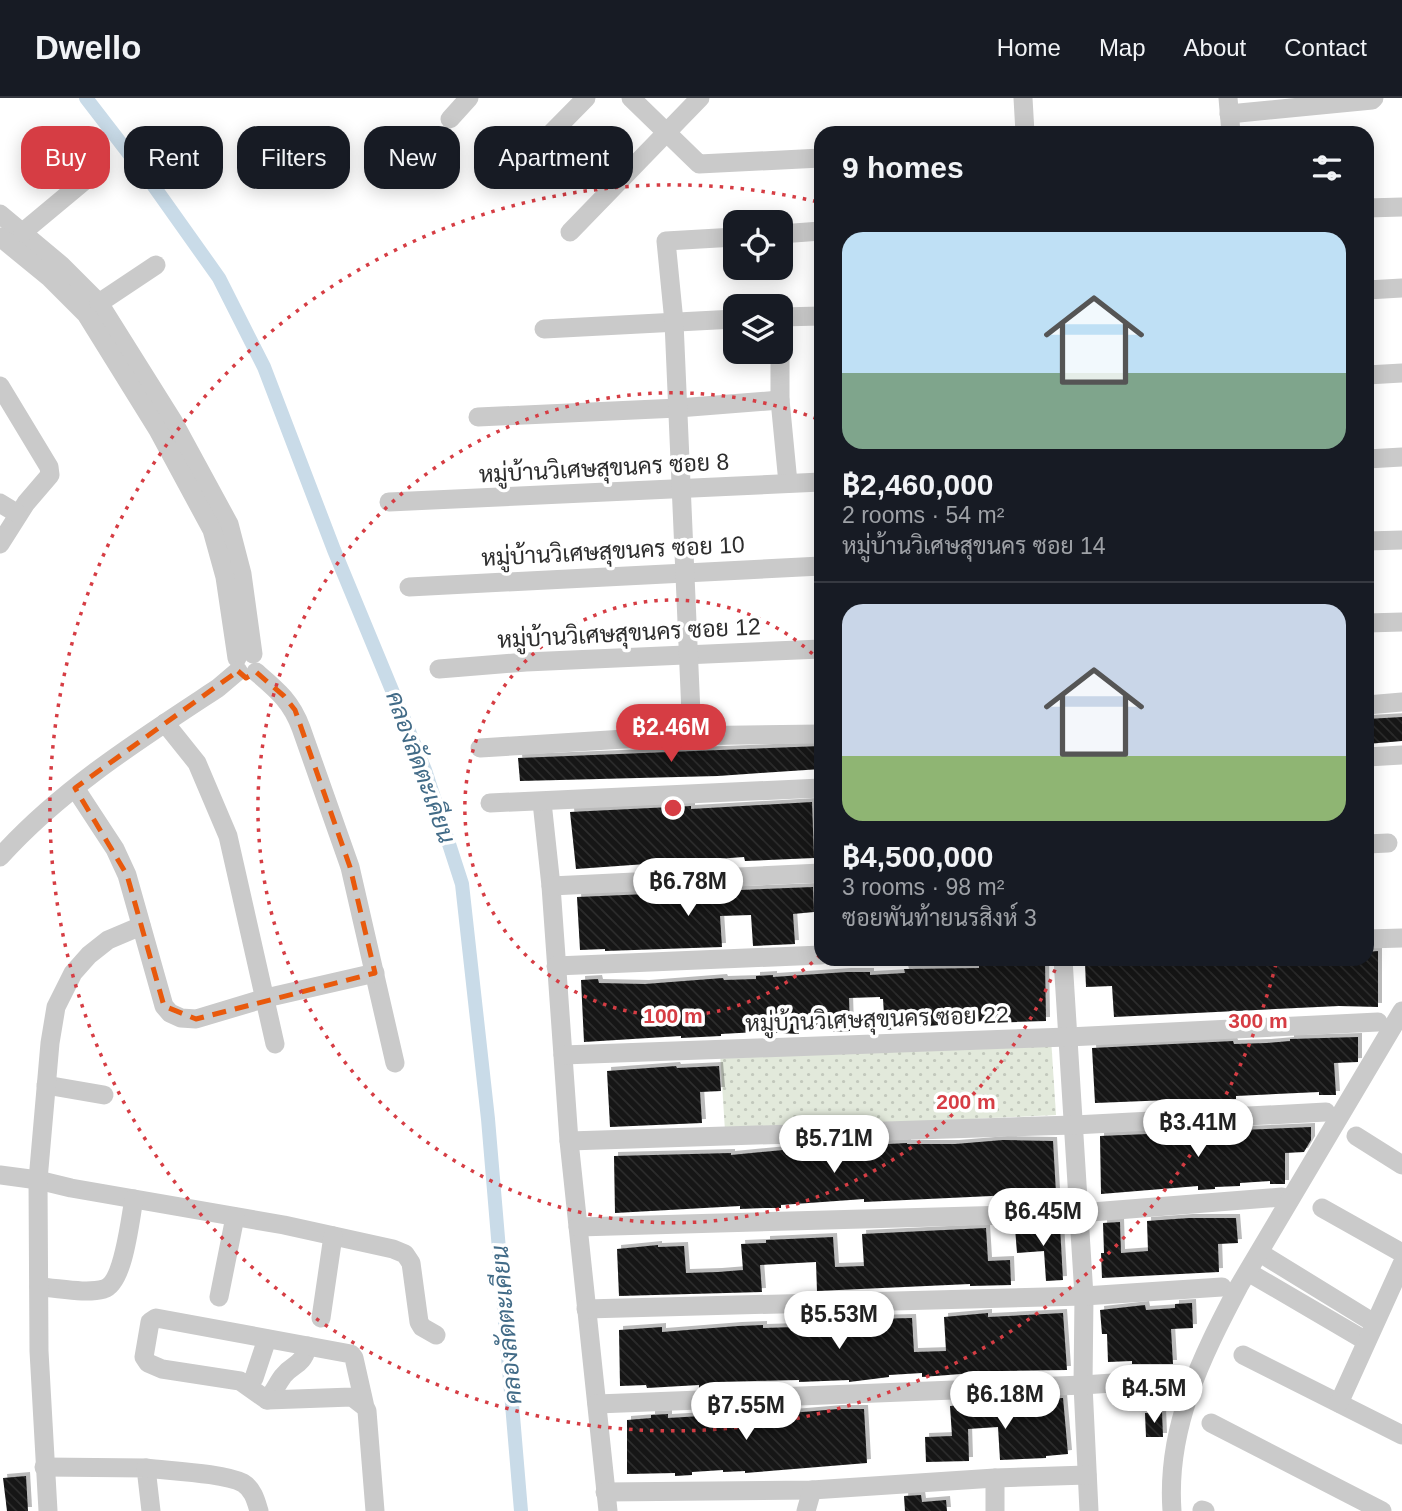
<!DOCTYPE html>
<html lang="en">
<head>
<meta charset="utf-8">
<style>
  :root { --surface:#171b24; --page:#20242c; --text:#f1f3f6; --muted:#9ea1a6; --line:#363941; --accent:#d63d44 }
  body { margin:0; font-family:Arial,Sarabun,sans-serif; background:var(--page); color:var(--text); height:100vh; display:flex; flex-direction:column; font-size:26px; white-space:nowrap }
  * { box-sizing:border-box; margin:0 }
  p { font-size:23px; color:var(--muted) }
  .icon { flex:none; width:38px; height:38px; fill:none; stroke:currentColor; stroke-width:2; stroke-linecap:round; stroke-linejoin:round }
  .map { position:relative; flex:1; overflow:hidden }
  .side { position:absolute; left:814px; top:28px; width:560px; height:840px; display:flex; flex-direction:column; background:var(--surface); border-radius:21px; box-shadow:0 4px 18px #0003 }
  .side>* { flex:none }
  .top-card { position:absolute; left:21px; top:28px; width:665px; height:63px; display:flex; gap:14px }
  .fabs { position:absolute; left:723px; top:112px; display:grid; gap:14px }
  .fabs a { display:grid; place-items:center; width:70px; height:70px; border-radius:14px; background:var(--surface); box-shadow:0 4px 18px #0003; font-size:35px }
  .price { position:absolute; translate:-50% -60px; padding:0 16px; border-radius:24px; background:#fff; color:#222; font-size:23px; line-height:46px; filter:drop-shadow(0 2px 4px #0008) }
  .price::after { content:''; position:absolute; left:50%; top:42px; width:21px; height:16px; margin-left:-10px; background:inherit; clip-path:polygon(0 0,100% 0,50% 100%) }
  .price.selected { background:var(--accent); color:#fff }
  ul { padding:0; list-style:none }
  li { display:grid; align-content:center; gap:14px; height:371px; padding:0 28px }
  li+li { border-top:2px solid var(--line) }
  li span { display:grid; place-items:center; height:217px; border-radius:21px; color:#555 }
  li>.icon { margin-inline-start:auto }
  span .icon { width:126px; height:126px; fill:#fffc; stroke-width:1 }
  li b { font-size:30px }
  h2 { display:flex; justify-content:space-between; align-items:center; height:84px; padding:0 28px; font-size:30px }
  .pill { padding:0 24px; border-radius:21px; background:var(--surface); box-shadow:0 4px 18px #0003; font-size:24px; line-height:63px }
  .pill.selected { background:var(--accent); color:#fff }
  header { display:flex; align-items:center; gap:42px; box-sizing:border-box; height:98px; padding:0 35px; background:var(--surface); border-bottom:2px solid var(--line) }
  header strong { font-size:33px }
  nav { display:flex; gap:38px; margin-inline-start:auto; font-size:24px }
  .map>svg:first-child { display:block }
  .grass { fill:url(#grass-dots) }
  .lines { fill:none; stroke-linecap:round; stroke-linejoin:round }
  .canal { stroke:#c9dbe8; stroke-width:14 }
  .building { fill:url(#building-back-hatch); filter:url(#shadow) }
  .minor { stroke:#cacaca; stroke-width:19 }
  .marked { fill:none; stroke:#e8590c; stroke-width:5; stroke-dasharray:14 9; stroke-linejoin:round }
  .ring { fill:none; stroke:#d63d44; stroke-width:3.5; stroke-dasharray:3.5 7 }
  .labels { text-anchor:middle; dominant-baseline:central; stroke-width:7; stroke-linejoin:round; paint-order:stroke }
  .street-label { font-size:23px; fill:#2d2d2d; stroke:#fff }
  .water-label { font-size:24px; font-style:italic; fill:#426b87; stroke:#fff }
  .centre { fill:#d63d44; stroke:#fff; stroke-width:3.5 }
  .ring-label { font-size:21px; text-anchor:middle; font-weight:bold; fill:#d63d44; stroke:#fff; stroke-width:7; stroke-linejoin:round; paint-order:stroke }
</style>
</head>
<body>
<header>
<strong>Dwello</strong>
<nav><a>Home</a><a>Map</a><a>About</a><a>Contact</a></nav>
</header>
<div class="map">
<svg width="1402" height="1413" viewBox="0 0 1402 1413">
  <defs>
    <pattern id="grass-dots" width="8" height="8" patternUnits="userSpaceOnUse" patternTransform="scale(1.75)"><rect width="8" height="8" fill="#e2e9db"/><path d="M2 2h.1M6 6h.1" fill="none" stroke="#c2c8bc" stroke-width="1.8" stroke-linecap="round"/></pattern>
    <pattern id="building-back-hatch" width="6" height="6" patternUnits="userSpaceOnUse" patternTransform="scale(1.75)"><rect width="6" height="6" fill="#141414"/><path d="M-1 5l2 2M0 0l6 6M5-1l2 2" fill="none" stroke="#2e2e2e"/></pattern>
    <filter id="shadow"><feDropShadow dx="4" dy="-4" stdDeviation="0" flood-color="#0004"/></filter>
  </defs>
  <rect width="100%" height="100%" fill="#fff"/>
  <polygon class="grass" points="1051,940 1056,1017 725,1033 720,954"/>
  <g class="lines">
    <polyline class="canal" points="86,0 153,87 219,180 264,269 334,452 425,672 462,786 488,1021 521,1413"/>
  </g>
  <g class="building">
    <polygon points="1402,619 1402,643 1367,646 1367,621"/>
    <polygon points="821,648 821,671 718,678 520,683 518,660"/>
    <polygon points="812,704 814,760 745,763 744,759 576,771 570,714 691,708 691,711"/>
    <polygon points="813,789 814,814 793,816 795,846 753,848 751,817 720,818 722,849 605,853 605,851 580,852 577,799"/>
    <polygon points="1378,853 1378,909 1339,908 1114,919 1112,888 1086,889 1085,865 1102,864 1102,867 1153,862 1153,865 1187,864 1186,861 1367,861 1367,854"/>
    <polygon points="1045,864 1046,923 983,925 983,923 885,932 883,901 880,901 880,899 849,900 850,933 833,934 833,929 799,931 799,936 757,934 721,936 721,938 681,940 681,938 584,944 581,882 598,881 599,885 645,886 723,880 724,882 756,881 756,878 773,877 773,879 847,874 870,874 870,877 905,875 904,871 979,870 979,868"/>
    <polygon points="1358,939 1358,964 1334,965 1336,997 1319,997 1319,994 1236,998 1236,1001 1187,1004 1170,1005 1170,1002 1095,1005 1092,950 1233,943 1234,946 1267,945 1290,943 1290,941"/>
    <polygon points="676,968 677,970 719,968 721,993 700,994 702,1025 610,1029 607,973"/>
    <polygon points="1311,1029 1311,1042 1304,1054 1285,1055 1285,1086 1270,1086 1270,1083 1240,1085 1240,1088 1215,1089 1215,1091 1198,1092 1198,1088 1101,1096 1100,1038"/>
    <polygon points="1003,1042 1053,1043 1056,1095 864,1104 864,1101 781,1107 781,1110 765,1110 740,1111 740,1108 615,1115 614,1058 731,1055 731,1057 835,1047 852,1047 852,1048 907,1045 907,1046 955,1046"/>
    <polygon points="1189,1120 1236,1120 1238,1145 1218,1146 1219,1174 1102,1180 1101,1155 1104,1155 1103,1125 1120,1124 1121,1155 1148,1153 1147,1123"/>
    <polygon points="1060,1128 1063,1182 1046,1183 1044,1153 1017,1155 1015,1130"/>
    <polygon points="986,1130 988,1163 1010,1162 1011,1187 970,1188 970,1186 817,1193 816,1164 760,1167 762,1194 619,1198 617,1151 658,1147 658,1149 684,1148 686,1175 718,1174 743,1172 741,1146 766,1145 766,1142 833,1139 835,1169 864,1168 862,1136"/>
    <polygon points="1192,1205 1193,1230 1171,1231 1173,1266 1132,1266 1132,1263 1108,1264 1107,1236 1102,1236 1100,1212 1145,1207 1146,1212 1175,1210 1175,1206"/>
    <polygon points="988,1215 988,1219 1063,1215 1067,1272 1000,1273 922,1279 922,1275 889,1277 889,1279 849,1284 849,1282 799,1284 799,1282 716,1284 716,1289 699,1290 699,1287 647,1290 646,1287 620,1288 619,1232 662,1229 662,1234 738,1228 763,1227 763,1230 795,1229 795,1225 834,1224 834,1226 870,1224 869,1221 912,1220 914,1254 946,1253 944,1219"/>
    <polygon points="1063,1300 1068,1356 1046,1358 1046,1360 1000,1362 998,1329 968,1331 969,1363 926,1364 925,1339 952,1338 950,1308 1017,1302 1017,1306 1047,1305 1046,1301"/>
    <polygon points="838,1311 864,1311 867,1365 745,1375 745,1373 723,1374 723,1372 692,1374 692,1377 675,1378 675,1375 627,1376 627,1322 651,1320 651,1317 668,1316 668,1320 767,1314 767,1317"/>
    <polygon points="1162,1314 1163,1339 1146,1339 1145,1315"/>
    <polygon points="26,1378 28,1413 7,1413 3,1380"/>
    <polygon points="921,1397 922,1404 946,1402 947,1413 905,1413 904,1398"/>
  </g>
  <g class="lines">
    <g class="minor">
      <polyline points="631,0 699,66 821,60"/>
      <polyline points="1023,0 1025,35"/>
      <polyline points="1228,0 1231,35"/>
      <polyline points="1229,16 1372,2 1374,0"/>
      <polyline points="450,21 469,0"/>
      <polyline points="516,71 586,0"/>
      <polyline points="1367,110 1402,109"/>
      <polyline points="0,116 61,167 99,205 173,323 229,426 242,476 253,556"/>
      <polyline points="23,134 89,79"/>
      <polyline points="570,134 700,0"/>
      <polyline points="780,136 821,133"/>
      <polyline points="0,139 50,180 86,216 158,332 212,432 225,479 237,560"/>
      <polyline points="1367,192 1402,190"/>
      <polyline points="99,205 156,167"/>
      <polyline points="780,219 821,218"/>
      <polyline points="544,231 735,221"/>
      <polyline points="780,254 780,302 788,385"/>
      <polyline points="1367,277 1402,275"/>
      <polyline points="0,288 49,369 50,377 26,405 0,446"/>
      <polyline points="478,319 678,310 780,302"/>
      <polyline points="1367,361 1402,359"/>
      <polyline points="389,404 821,384"/>
      <polyline points="0,405 18,416"/>
      <polyline points="1367,443 1402,442"/>
      <polyline points="409,489 821,468"/>
      <polyline points="1367,525 1402,524"/>
      <polyline points="439,571 526,564 821,551"/>
      <path d="M256,574C277,592 291,603 301,630L350,769L395,965"/>
      <polyline points="1367,607 1402,604"/>
      <polyline points="165,625 197,665 228,738 275,946"/>
      <polyline points="692,639 674,224 666,143 735,139"/>
      <polyline points="480,650 673,638 821,636"/>
      <polyline points="1367,659 1402,657"/>
      <polyline points="75,690 115,751 127,777 164,908 170,915 181,920 196,921 266,900 375,875"/>
      <polyline points="542,704 551,788 569,1043 608,1413"/>
      <polyline points="490,705 821,690"/>
      <polyline points="1367,746 1388,745"/>
      <path d="M0,759C61,691 142,640 218,590L238,573"/>
      <polyline points="551,788 821,775"/>
      <polyline points="1367,841 1402,840"/>
      <polyline points="1063,861 1084,1198 1083,1287 1089,1413"/>
      <polyline points="556,868 821,857"/>
      <polyline points="563,957 1068,939 1378,924"/>
      <polyline points="46,987 104,997"/>
      <polyline points="1356,1038 1402,1067"/>
      <polyline points="569,1043 1074,1027 1326,1014"/>
      <polyline points="0,1077 38,1082 71,1090 284,1127 393,1151 405,1156 411,1165 419,1224 422,1229 436,1237"/>
      <polyline points="1322,1110 1402,1155"/>
      <polyline points="578,1129 1079,1115 1282,1099"/>
      <polyline points="1260,1155 1374,1225"/>
      <polyline points="1248,1174 1366,1243"/>
      <path d="M39,1189C59,1190 85,1196 104,1191C124,1185 130,1121 134,1101"/>
      <polyline points="219,1199 235,1119"/>
      <polyline points="586,1211 1084,1198 1222,1189"/>
      <polyline points="321,1220 333,1138"/>
      <polyline points="1243,1257 1402,1337"/>
      <polyline points="247,1287 254,1280 267,1241"/>
      <path d="M267,1302C274,1294 277,1286 283,1278C294,1264 301,1270 308,1248"/>
      <polyline points="1339,1305 1402,1166"/>
      <polyline points="597,1306 1083,1287 1186,1280"/>
      <polyline points="365,1309 354,1260 351,1256 156,1220 150,1224 144,1259 148,1265 162,1271 240,1283 267,1302 352,1299 365,1309 367,1313 375,1413"/>
      <polyline points="1211,1325 1382,1413"/>
      <polyline points="44,1369 146,1370 151,1413"/>
      <path d="M146,1370C170,1373 224,1375 243,1385C253,1391 256,1403 259,1413"/>
      <polyline points="605,1394 812,1392 995,1380 1087,1377"/>
      <polyline points="1202,1412 1205,1413"/>
      <polyline points="48,1413 39,1253 38,1082 50,945 56,909 73,875 89,857 108,842 141,828"/>
      <polyline points="806,1413 812,1392"/>
      <polyline points="995,1413 995,1380"/>
      <path d="M1172,1413C1166,1330 1201,1260 1239,1188L1402,913"/>
    </g>
  </g>
  <path class="marked" d="M238,573L246,580L256,574L284,598L295,612L350,769L375,875L196,921L164,908L127,777L75,690Z"/>
  <g class="ring">
    <path d="M820 857A208 208 0 1 1 820 563"/>
    <path d="M1059 862A415 415 0 1 1 818 321"/>
    <path d="M1276 866A623 623 0 1 1 818 104"/>
  </g>
  <g class="labels">
    <g class="street-label">
      <text transform="translate(604 370) rotate(-3)">หมู่บ้านวิเศษสุขนคร ซอย 8</text>
      <text transform="translate(613 453) rotate(-3)">หมู่บ้านวิเศษสุขนคร ซอย 10</text>
      <text transform="translate(629 535) rotate(-3)">หมู่บ้านวิเศษสุขนคร ซอย 12</text>
      <text transform="translate(877 921) rotate(-2)">หมู่บ้านวิเศษสุขนคร ซอย 22</text>
    </g>
    <g class="water-label">
      <text transform="translate(421 669) rotate(70)">คลองลัดตะเคียน</text>
      <text transform="translate(506 1227) rotate(-95)">คลองลัดตะเคียน</text>
    </g>
  </g>
  <circle cx="673" cy="710" r="10" class="centre"/>
  <g class="ring-label">
    <text x="673" y="925">100 m</text>
    <text x="1258" y="930">300 m</text>
    <text x="966" y="1011">200 m</text>
  </g>
</svg>
<div class="fabs">
<a><svg class="icon" aria-label="locate" viewBox="0 0 24 24"><circle cx="12" cy="12" r="6"/><path d="M12 2v4M12 18v4M2 12h4M18 12h4"/></svg></a>
<a><svg class="icon" aria-label="layers" viewBox="0 0 24 24"><path d="M12 4l9 5-9 5-9-5zM3 14l9 5 9-5"/></svg></a>
</div>
<b class="price selected" style="left:671px;top:666px">฿2.46M</b>
<b class="price" style="left:688px;top:820px">฿6.78M</b>
<b class="price" style="left:1198px;top:1061px">฿3.41M</b>
<b class="price" style="left:834px;top:1077px">฿5.71M</b>
<b class="price" style="left:1043px;top:1150px">฿6.45M</b>
<b class="price" style="left:839px;top:1253px">฿5.53M</b>
<b class="price" style="left:1154px;top:1327px">฿4.5M</b>
<b class="price" style="left:1005px;top:1333px">฿6.18M</b>
<b class="price" style="left:746px;top:1344px">฿7.55M</b>
<div class="top-card">
<a class="pill selected">Buy</a>
<a class="pill">Rent</a>
<a class="pill">Filters</a>
<a class="pill">New</a>
<a class="pill">Apartment</a>
</div>
<section class="side">
<h2>9 homes<svg class="icon" aria-label="filters" viewBox="0 0 24 24"><path d="M4 7h16M4 17h16"/><circle cx="9" cy="7" r="2"/><circle cx="15" cy="17" r="2"/></svg></h2>
<ul>
<li><span style="background:linear-gradient(#bfe0f5 65%,#7fa58c 0)"><svg class="icon" aria-label="home" viewBox="0 0 24 24"><path d="M3 11l9-7 9 7M6 9v11h12V9"/></svg></span><div><b>฿2,460,000</b><p>2 rooms · 54 m²</p><p>หมู่บ้านวิเศษสุขนคร ซอย 14</p></div></li>
<li><span style="background:linear-gradient(#c9d6e8 70%,#8fb573 0)"><svg class="icon" aria-label="home" viewBox="0 0 24 24"><path d="M3 11l9-7 9 7M6 9v11h12V9"/></svg></span><div><b>฿4,500,000</b><p>3 rooms · 98 m²</p><p>ซอยพันท้ายนรสิงห์ 3</p></div></li>
</ul>
</section>
</div>
</body>
</html>
